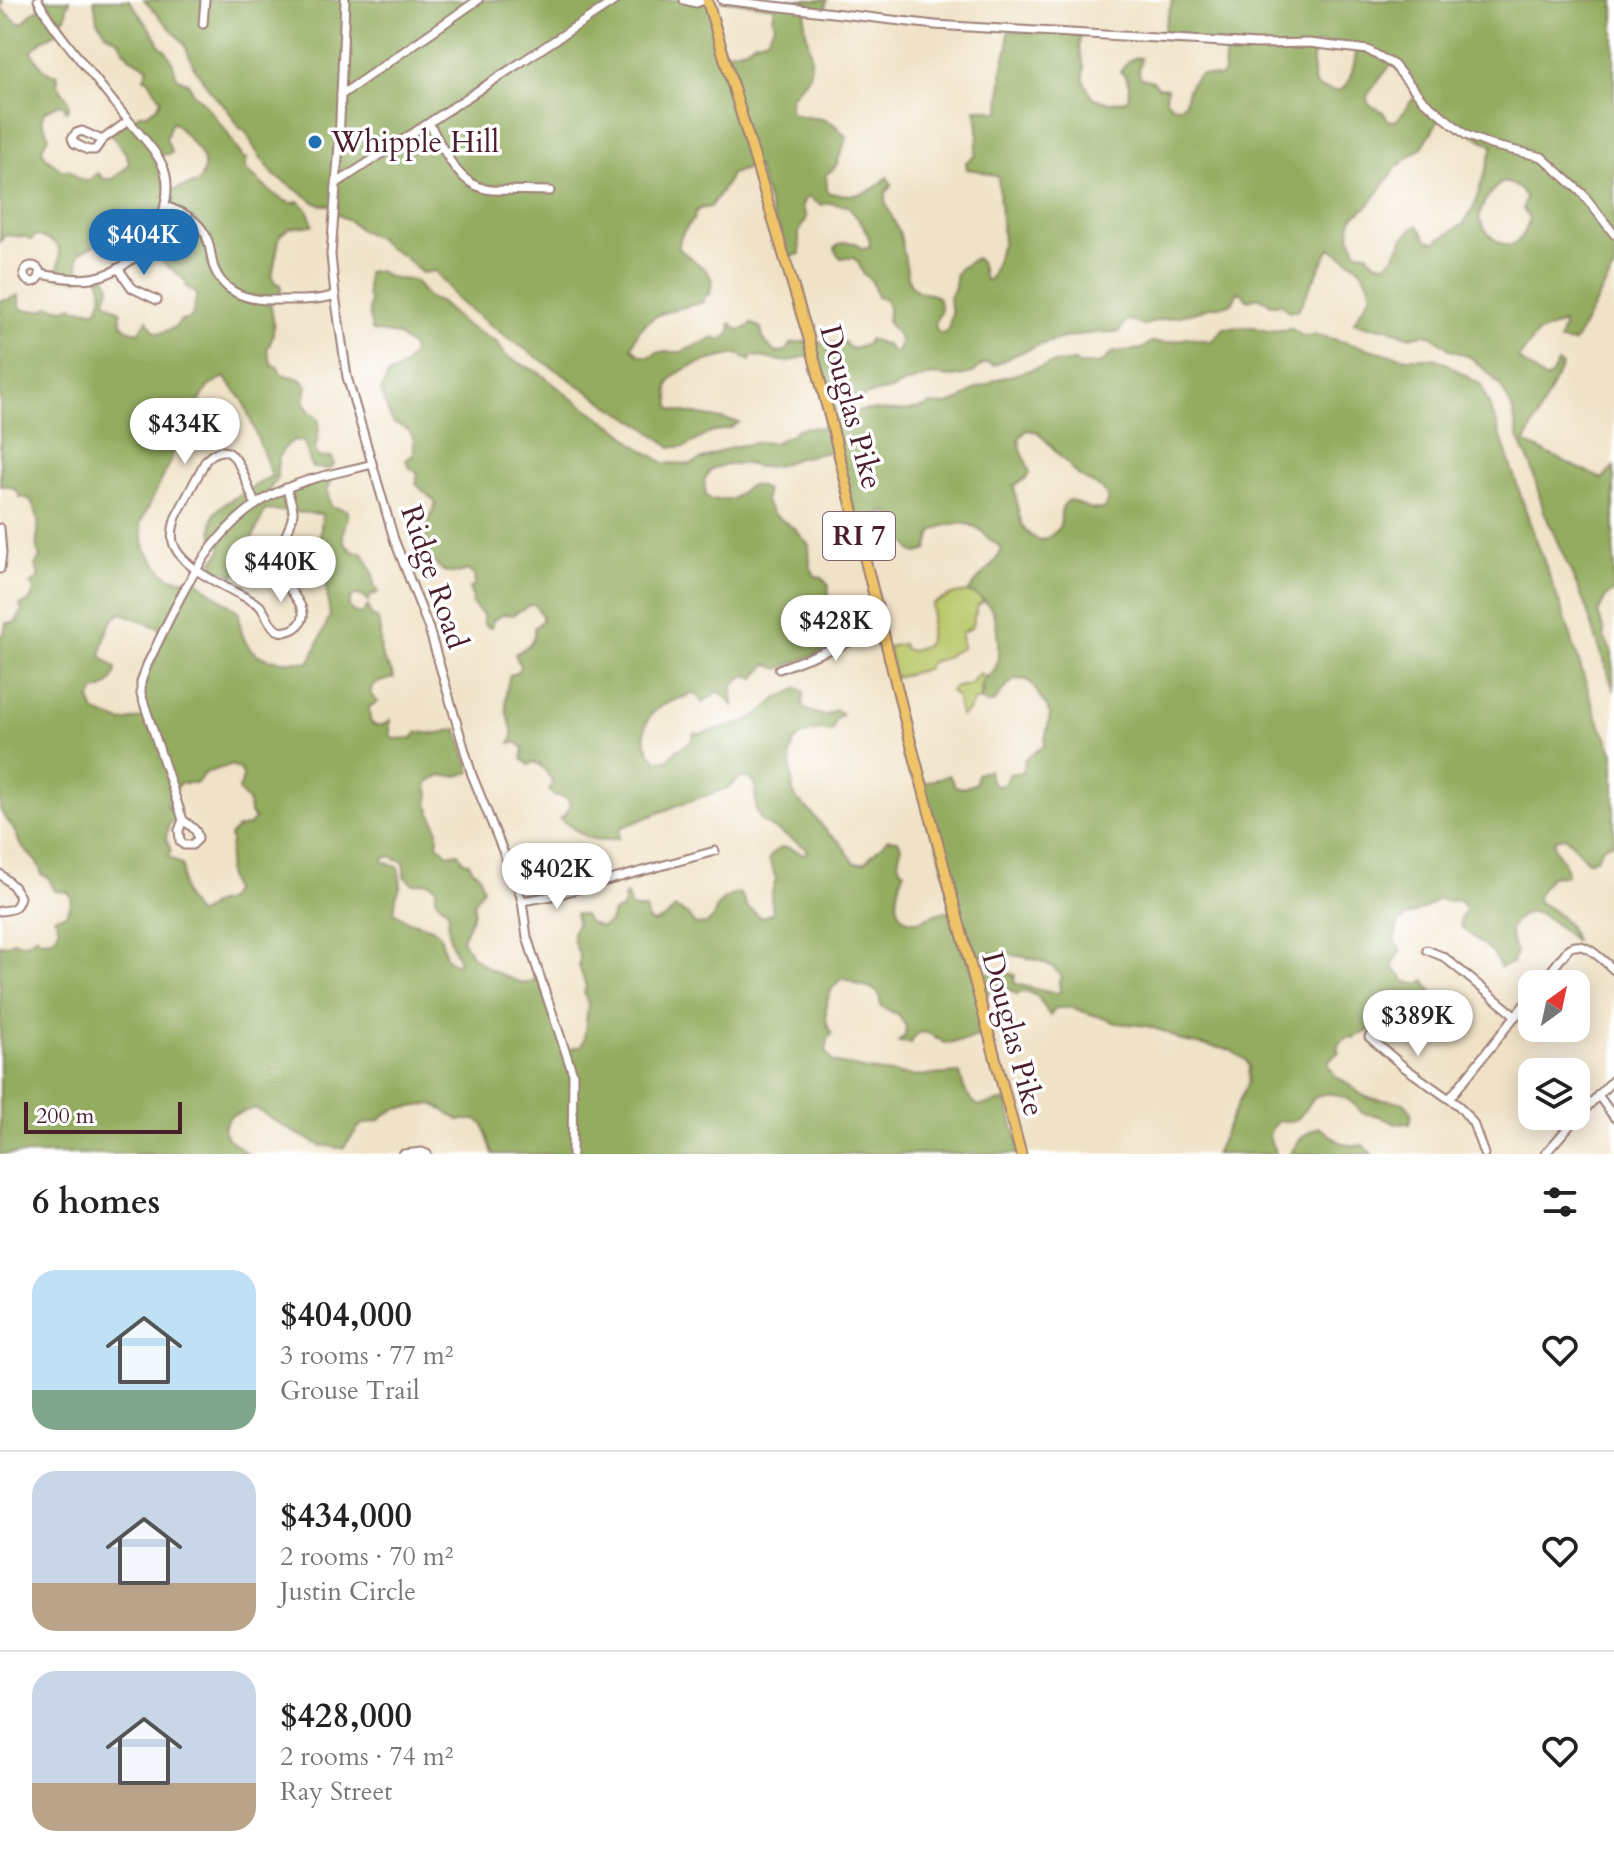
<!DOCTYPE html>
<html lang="en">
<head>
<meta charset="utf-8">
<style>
  :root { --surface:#fff; --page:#f6f6f6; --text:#222; --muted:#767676; --line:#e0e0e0; --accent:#1f6fb2 }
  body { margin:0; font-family:Cardo,serif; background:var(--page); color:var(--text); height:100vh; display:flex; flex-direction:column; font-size:30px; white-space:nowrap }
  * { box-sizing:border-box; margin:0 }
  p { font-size:26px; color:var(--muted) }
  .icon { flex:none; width:44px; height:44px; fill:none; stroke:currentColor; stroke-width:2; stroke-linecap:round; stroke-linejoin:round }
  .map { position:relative; height:1154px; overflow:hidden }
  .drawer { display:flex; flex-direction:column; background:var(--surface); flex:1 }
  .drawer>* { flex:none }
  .needle { width:52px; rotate:33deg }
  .buttons { position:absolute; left:1518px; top:970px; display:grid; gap:16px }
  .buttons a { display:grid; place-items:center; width:72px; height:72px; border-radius:16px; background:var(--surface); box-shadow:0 4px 20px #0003; font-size:40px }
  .scale { position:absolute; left:24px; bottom:20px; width:158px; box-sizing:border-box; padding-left:8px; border:4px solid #4a1f2b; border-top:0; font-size:22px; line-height:28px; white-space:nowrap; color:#4a1f2b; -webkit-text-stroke:6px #fff; paint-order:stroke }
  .price { position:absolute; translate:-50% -68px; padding:0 18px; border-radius:28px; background:#fff; color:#222; font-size:26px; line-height:52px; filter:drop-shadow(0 2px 4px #0008) }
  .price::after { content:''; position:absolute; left:50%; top:48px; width:24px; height:18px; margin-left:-12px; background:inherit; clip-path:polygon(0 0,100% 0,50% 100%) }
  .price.on { background:var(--accent); color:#fff }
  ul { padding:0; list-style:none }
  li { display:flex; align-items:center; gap:24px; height:200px; padding:0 32px }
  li+li { border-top:2px solid var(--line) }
  li span { display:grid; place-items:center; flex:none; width:224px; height:160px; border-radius:24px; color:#555 }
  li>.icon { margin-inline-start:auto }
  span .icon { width:96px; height:96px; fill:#fffc; stroke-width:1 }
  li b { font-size:34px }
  h2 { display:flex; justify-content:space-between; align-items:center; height:96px; padding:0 32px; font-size:34px }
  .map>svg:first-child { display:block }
  .green { fill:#bac86a; stroke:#82744a; stroke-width:2 }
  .forest { fill:#93ac5e; stroke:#6e6644; stroke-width:2; fill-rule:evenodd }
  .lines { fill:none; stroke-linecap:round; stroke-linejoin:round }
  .minor-casing { stroke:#9d8078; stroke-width:11 }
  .major-casing { stroke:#9d8078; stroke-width:13 }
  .minor { stroke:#fff; stroke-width:7 }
  .major { stroke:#efc469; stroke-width:9 }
  .poi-dot { fill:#1f6fb2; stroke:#fff; stroke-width:3 }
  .labels { text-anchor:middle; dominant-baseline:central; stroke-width:7; stroke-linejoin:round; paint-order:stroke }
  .shield { fill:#fff; stroke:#80626b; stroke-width:2 }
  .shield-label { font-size:28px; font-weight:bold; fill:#4a1f2b }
  .poi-label { font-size:30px; fill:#4a1f2b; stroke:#fff; text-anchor:start }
  .street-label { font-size:30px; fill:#4a1f2b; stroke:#fff }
</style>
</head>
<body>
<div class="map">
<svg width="1614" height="1154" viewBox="0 0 1614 1154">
  <rect width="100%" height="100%" fill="#fff"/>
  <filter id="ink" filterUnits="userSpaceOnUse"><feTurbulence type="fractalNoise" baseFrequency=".0125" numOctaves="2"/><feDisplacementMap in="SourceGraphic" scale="16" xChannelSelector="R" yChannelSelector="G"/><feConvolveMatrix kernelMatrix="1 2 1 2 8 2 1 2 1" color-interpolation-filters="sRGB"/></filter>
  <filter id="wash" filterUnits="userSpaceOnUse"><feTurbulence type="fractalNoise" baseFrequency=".006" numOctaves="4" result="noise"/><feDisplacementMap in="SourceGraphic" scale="32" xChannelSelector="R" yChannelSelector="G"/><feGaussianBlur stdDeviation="1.8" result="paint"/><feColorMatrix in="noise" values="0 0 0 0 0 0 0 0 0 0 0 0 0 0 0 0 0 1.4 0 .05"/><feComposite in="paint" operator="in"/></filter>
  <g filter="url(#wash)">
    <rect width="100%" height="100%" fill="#f0e2c6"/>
    <g class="green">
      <path d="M968,592L978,595L984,601L978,605L971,628L961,633L962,648L951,653L945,658L931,662L926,669L895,678L888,647L902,644L904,649L910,651L927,645C930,637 932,613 932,604L954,594Z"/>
      <path d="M979,673L987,677L981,685V700H974C971,706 967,715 960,716L956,696L950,691L956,687L969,685Z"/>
    </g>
    <g class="forest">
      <path d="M0,0H3L1,8L18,23H23L32,13L41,8L39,0H70C61,16 75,11 55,25L58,32L44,39L32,50C33,59 43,68 50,74H56L58,78L57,83L68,100L69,108L66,111L64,106L59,104L44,112L42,120L49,137C48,139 42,146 42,148C41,156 57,166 62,171L69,170L81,180L88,181L98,173L104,179H113L129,165C129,152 117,144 110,134L140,114H147L158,106L161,99L148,79L144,78L148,67L129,57L118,40L107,34L97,20L94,0H129L158,40L159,45L166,51L171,59L177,77L188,83L192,92L202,101L226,131L243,158H247L245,169C259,180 277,202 294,203L298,201L307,209L313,225L289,228L280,235L272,276L274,282L281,285V299L270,301C273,318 277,335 267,349L272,365L278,367L281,374C291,377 301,376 307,386L304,402L309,411L319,419C319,424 319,431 318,437C316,446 312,450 320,458L332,457L334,465L329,469L312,468L304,442L294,440C279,449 276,462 277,479L261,501L302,483L329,477L331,483L327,489L330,505C336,509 342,508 348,511C346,530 335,539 354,552H362C368,563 375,572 374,586L379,592L370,596L368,601L362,596L355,595L350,600L349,606L353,612L362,614L368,606L371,616L377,618C382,630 379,641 381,653C383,663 392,669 394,678L376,683L371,688V695L378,702L369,707L370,721L374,725C381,726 386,725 390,720V735L394,739L413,738L418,732L436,734L457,729L471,772L457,776H440L429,782C425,794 427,782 429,795C429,804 426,797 429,807C433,823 441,825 437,844L448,854L458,853L463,861L469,863L473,870L479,874L483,888L474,902V912L462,939C472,965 500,975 525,984L538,978L565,1051L581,1046L584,1040L588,1004L584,993L586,986L579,966L580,958L573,939V931L577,923L575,914L584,915L588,922L601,927L610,922L613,912L621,910L625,901L624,897L627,895L631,907L636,909H646L647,919L653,923L667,917L675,908L687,914L695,925L706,924L713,919C716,903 723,898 738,893L742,896L747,907L762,918L773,912L771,896L776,879L769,859C778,842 790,847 803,854L808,851L806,848L761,821L756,809L755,783L747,777L740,778L728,788L681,804L620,828L619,838C590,845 582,834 560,819C573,808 575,796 554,796L549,790L553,782C546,772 545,766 533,762L529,765L522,759L524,749L518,743H510C518,731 506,720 506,707C505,697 507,685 510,675L518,672L520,666L515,654C526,648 536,642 534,628L542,621V616L535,605H530L512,615L504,614L493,620L491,628L484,625L483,615L472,604L473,598L469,589L475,585L474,575L467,570C446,578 440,571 428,553C428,546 425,539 426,531C427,522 433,512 436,503L416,484L418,473L409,467L406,460L414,454C414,445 415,435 407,429C403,426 398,426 394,423C388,417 385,401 381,392L388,375L404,366L413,353L412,347L397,335L372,331L369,312L370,300L367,296V273C381,267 381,275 393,278C400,280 408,279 415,281L428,298L439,302L464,324L497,343L507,357L540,373L570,397L622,432L634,444L664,463L691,464L731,447L761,442L773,443L791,435L797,429L808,427L819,428L831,425L832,421L847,418L856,412L865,410L903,411L925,407L930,404L947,405L963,398L975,389L991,383L994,380L1055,363L1075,361L1078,364H1098L1103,362L1110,354L1115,352L1142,349L1151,342L1165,343L1188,338L1210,341L1215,338L1224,328L1253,327L1267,331L1292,329L1302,336L1318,335L1388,354L1408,358H1433L1442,361L1481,385L1497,425L1530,523L1566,621L1596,715L1614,753V843C1603,844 1601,848 1597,858L1588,861C1578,854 1575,842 1564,837L1555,839C1552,849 1560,854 1564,863C1565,864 1567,872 1567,873L1564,876L1555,875L1550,877L1537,896L1538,902C1555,910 1570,923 1575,941C1562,932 1555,920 1539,914C1527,909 1510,920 1510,933C1510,939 1513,947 1516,952L1512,963L1500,968L1494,954L1461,927L1460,920L1465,911V907L1459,901L1452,900L1449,902L1438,899L1426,908L1407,916L1399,923C1397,929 1394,935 1395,942L1402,951L1394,960L1393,968L1407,982L1419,984L1425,980C1433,999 1441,996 1457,1004C1449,1018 1445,1031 1427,1033L1408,1014H1403L1389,1026L1375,1028L1356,1036L1354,1038L1349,1037L1339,1043L1337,1049L1339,1052L1330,1059L1328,1065L1336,1077C1349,1081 1356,1094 1369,1098C1383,1103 1418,1093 1410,1124L1401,1122L1396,1124L1379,1116L1362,1113C1351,1098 1330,1087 1313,1099C1306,1104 1304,1114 1297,1119C1292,1122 1285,1121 1279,1121C1263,1135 1270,1138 1276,1154H1215L1248,1082L1249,1066L1246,1060L1230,1050L1182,1041L1166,1032L1147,1026L1117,1023L1073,1008H1056L1050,1016L1038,997L1027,991L1016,994C997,980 997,988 980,999L988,1032L964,1041L944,1043C933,1035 918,1024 911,1043L898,1042L905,1036L906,1026L898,1015L881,1006L879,994C868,985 870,988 859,985C854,983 849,980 843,978C825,989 821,1018 832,1034L828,1039L826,1052L833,1062L867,1070L914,1076L960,1073C963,1088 966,1097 979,1106L1006,1100L1021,1154H493L483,1124L476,1120H459L433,1104L396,1109L384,1115L380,1120L361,1125L343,1148C336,1148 328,1145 321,1146L288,1129L255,1108L230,1116L223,1128L227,1137L247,1154H0V944L6,945L13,941C21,945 31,943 36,935L41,940L52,939C60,933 60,925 54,917L66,914C70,906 75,901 68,892L55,891L48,877L42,875C40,861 28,855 20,844C18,840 17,836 15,832C11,824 4,818 0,810V636L4,634L6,623H15L22,611L20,605C29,603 32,599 34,590L30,584L38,580V572L35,566L40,557C32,541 41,535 38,519C37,513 33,506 31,500L24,497L20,498L18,491L8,486H0V300H7L19,295V305L23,310H43L50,306L64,309L73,306L76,309L96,310C105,300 103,289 99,278L106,276L110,287L106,296V301L121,312C119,326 125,330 139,332L147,320L154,331L159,333C168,330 176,329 181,320H187L192,316L197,294L192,290L186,287V281L145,248L150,241L166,252C180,247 189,235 196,222L167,206L158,224L139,214L121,222C116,235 91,248 79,253C76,262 80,271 80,280L57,277C58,268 63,251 56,244C52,240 42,238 37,235L31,240L26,237L5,235L0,242ZM173,122C182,130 203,153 204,164C205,171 201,178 198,183L169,191L158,156L172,153L166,139L170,126ZM224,377L243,400L272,476C261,482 250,489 238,496C216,508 208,513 214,540L221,544V552L213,561L216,571H227L233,577L238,571L265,510L322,514L318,563L326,586L330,616L310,662C269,661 240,662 239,612L199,583L197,575L190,580L171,578L163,572L145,549L140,524L169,465L176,441L208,387ZM1027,430L1038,432L1079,476L1102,489L1108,498L1105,508C1092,513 1081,504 1069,500C1050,514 1075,524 1043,540C1017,537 1018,506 1014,485L1025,479L1030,472L1021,450L1019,438ZM838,450L858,529L872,527L874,517L886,512C894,515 896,520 895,529C898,532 901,535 904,538C912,550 910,557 927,550L932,532C943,524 964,520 977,528C984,531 982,532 987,537C993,542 998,543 1002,550C994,567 978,576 968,592C977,595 984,599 989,606C998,616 1001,657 995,669C992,675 986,677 981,681L983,690L981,700L987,704L995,702L1002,691L1015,679L1027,680L1031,683L1047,707L1050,715L1044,746L1025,759L1022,772L1010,774L1003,785L997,786L992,783L988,770L977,774L976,783L963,788L955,786L949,775L922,784L954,909C948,911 941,912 935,914C929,916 924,920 918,921C889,923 896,887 905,871L901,869L898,862L901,847L898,840L888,839L864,863H855L839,841L828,833L808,809L797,800L793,792L790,755L794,742L801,736L811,732L821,730L830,732L833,730L835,720L842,715L836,710L825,716C820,715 805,710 802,706L804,692L798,688C790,694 781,695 775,700C769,704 766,710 761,713C742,725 721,729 699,734L694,733L692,741L674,752L669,759L659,761C642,749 639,724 656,710C663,703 682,698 692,694L698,695L702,703L717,692L723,694L734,707L732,696L733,686L741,678L748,675L754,679L767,664L779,669L842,643C839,635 831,622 839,616C842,613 846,611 848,608L843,603L835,604C830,600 827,593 829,586L822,577L815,576L810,566L809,545L794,528L773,514L765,502L766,490C747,479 746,490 732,499L711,500L706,496L704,481L708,473L713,468L729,464H747L757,467L776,466L798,458ZM122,613L157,627L166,633L140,686L141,705L146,717L122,722L95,712L90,700L95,691C106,690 116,679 116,668L104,659L101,654C105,639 107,619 122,613ZM231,765L240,769L243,777L239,791L249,803L250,813L255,819L248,826L237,828L230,836L231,841L227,873L232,891L227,900L211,905L202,913L197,914C181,895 181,889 183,866L168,856L171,851L166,838L169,824L180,817L179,812L166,806L169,798L180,783H197L205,773ZM391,856L404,862V876L413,884L428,882L436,887V900L447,909L449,915L448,924L450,940L459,962L455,965L446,957L440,935L432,928L406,920L394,912L396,897L401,885L398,866L383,862L384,858ZM992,953C1012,955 1052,957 1061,977L1059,981L1060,991L1057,993C1043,992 1030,987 1016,984L1014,981L1015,975C997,969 992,972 974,977L969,957Z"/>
      <path d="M144,0H708L724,53L746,48L754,42L767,38L775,25L773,18L775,7L720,0H827L825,10L807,9C799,29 817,52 809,74C802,90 785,92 791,113C803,119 813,116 825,120C835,122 840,131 847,137L836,166L826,175L827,188L829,193C852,197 871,196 887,177L892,185L886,192L885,202L900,234L909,281C915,295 926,291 938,297L941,309L935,324L937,331L941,334L948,331L952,312L949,298L955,287V277L958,270L975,258L980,262L985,280H989L997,262L998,253L1003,243L998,177L980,171L967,169L966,162L975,156C979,134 979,130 975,109H987L997,112L1000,110L1003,64L1008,47V31L1081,33L1079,46L1084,67V81L1092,97C1104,102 1116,105 1128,99C1131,91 1129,76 1120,72C1126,65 1130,55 1141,58L1139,73L1141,78L1153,81L1158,87L1167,88L1166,99L1172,105L1180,107L1185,102C1187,91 1189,82 1200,74L1220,77L1224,73L1226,43L1163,38C1163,22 1170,15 1172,0H1614V269L1574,343L1559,341L1563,327L1562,323L1537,334L1518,359L1546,380L1552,375L1557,363L1562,366L1525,443L1602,479L1614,467V591L1606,597L1598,613L1604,630V637L1612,653L1614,691L1583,599L1544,512L1531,465L1519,440L1512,408L1503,390L1491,375L1470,357L1451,350L1431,335L1423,334L1410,337L1388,328L1368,327L1354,322L1372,293C1367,268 1350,260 1330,248L1298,310L1289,311L1281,304H1271L1258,297L1248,300L1245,298L1244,294L1238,292L1232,303L1227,305L1205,308L1197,312L1155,321L1143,326L1130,320L1126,321L1119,332C1075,331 1031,345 993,366L990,363L983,364L973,373L953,377L932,375L903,384L891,390L867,395L845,409L829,412L813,354L788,362L754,356L750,358V361L741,355L736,354C719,358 670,366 668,388C668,394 670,400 670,407L673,410L739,422L731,428L711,432L685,447H671L639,423L611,407L501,333L457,300L448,286L435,271L422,273L402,255L388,248L378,238L360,230L350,221L333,212V206L318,204L274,175L256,151L246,132L240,128L225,106L214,96L194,67L184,43ZM1316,43L1357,47C1355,59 1352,83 1342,89C1338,92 1334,91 1329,90C1325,89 1320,89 1317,86C1310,80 1313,52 1316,43ZM1392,63L1418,94C1408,102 1404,115 1395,121L1388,120C1386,118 1385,114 1383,112C1376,105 1366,109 1367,96ZM1441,116L1493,146L1474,207L1463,224L1435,242L1427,240L1418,225C1396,238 1404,251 1385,264L1377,263L1368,255V253L1357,252L1351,239L1350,228L1352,218L1368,206L1397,167L1423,146ZM757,167L786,258L800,254C801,248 798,239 799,233C802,221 812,222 802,208L803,202L808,197L821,205L829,203L848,206C858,219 870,230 870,247C863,250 861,249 856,243C846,242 842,241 835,248L836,253L841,258H853L858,262L863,273L872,281L877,297C890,300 889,310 887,321C895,334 905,336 897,352H893L886,345L879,344V342L869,339L867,344L854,349L848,347L845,342C833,344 823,342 812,344L810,341L792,343L786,351L775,353L763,339L761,328L751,323L749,327L740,330L735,328L732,323L730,324L731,330L729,335L720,340L714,338L681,352H658L648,357L638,354L632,347C643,310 671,312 703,302L705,296L710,294L712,279L706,270L678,248C680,234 685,229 694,219L695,213L699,209L710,207L728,181L730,175L739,171ZM1504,182C1514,184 1520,188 1526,197L1523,209L1529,218C1527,231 1522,239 1511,246C1494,243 1487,234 1479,219C1481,205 1491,188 1504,182Z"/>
      <path d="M1319,1127C1336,1138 1340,1148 1363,1145L1372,1154H1290C1301,1138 1301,1136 1319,1127Z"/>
    </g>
  </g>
  <g filter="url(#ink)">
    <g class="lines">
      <defs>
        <g id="minor">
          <path d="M38,0C50,24 68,44 84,65C100,84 114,104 130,122C142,137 159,153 165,172C172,195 159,235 142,251C107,283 84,282 40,274"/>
          <polyline points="345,0 339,144 331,255 335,295 347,377 394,539 429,629 472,775 518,888 522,901 527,937 534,959 573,1074 572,1154"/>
          <polyline points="684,0 696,3 704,0"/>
          <polyline points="722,0 935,25 1257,44 1309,43 1368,50 1394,65 1422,99 1466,135 1491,145 1542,157 1583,194 1614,234"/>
          <polyline points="203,24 205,0"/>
          <polyline points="341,95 478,0"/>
          <path d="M429,123C444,149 457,187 492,190L550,191"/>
          <polygon points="82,131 102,140 95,150 88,150 74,143 72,138 76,133"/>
          <polyline points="102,140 128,121"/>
          <polyline points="337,183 616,0"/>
          <path d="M165,206C179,211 193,217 202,229C210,240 210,252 213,265C223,295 250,301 279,300C297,300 318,301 335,295"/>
          <circle cx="32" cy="274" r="8"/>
          <polyline points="118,268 132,288 157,300"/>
          <path d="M256,505C245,486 237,429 206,460L176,517C173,526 171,534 173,542C180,570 235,590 259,605C266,612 269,626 277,630C283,633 290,631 295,628C314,615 295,598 287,585C283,578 281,569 280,561C279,541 292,529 293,512C293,504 289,496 286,488"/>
          <polyline points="0,528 2,553 0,569"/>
          <polyline points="779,669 883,629"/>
          <path d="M183,820L179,830L180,841L184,845H192L198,839C198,829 190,826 183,820L141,694V682L147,665C179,600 208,525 278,492C308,477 340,473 372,464"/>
          <path d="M0,874L13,886L20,897C17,909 12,910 0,911"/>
          <polyline points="522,901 552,896 715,851"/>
          <polyline points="1427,950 1444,957 1516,1016"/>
          <path d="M1541,984L1569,948C1585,939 1602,960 1614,970"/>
          <polyline points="1369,1037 1404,1067 1459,1106 1473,1123 1484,1154"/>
          <polyline points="1598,1095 1614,1117"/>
          <polyline points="1450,1098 1532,995"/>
          <polyline points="403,1154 422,1152 427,1154"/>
          <polyline points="1545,1154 1572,1123 1614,1079"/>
        </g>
        <polyline id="major" points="707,0 809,339 830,418 909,736 1021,1154"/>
      </defs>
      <use href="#minor" class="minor-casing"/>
      <use href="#major" class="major-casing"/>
      <use href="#minor" class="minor"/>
      <use href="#major" class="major"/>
    </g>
  </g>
  <circle class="poi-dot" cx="315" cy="142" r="8"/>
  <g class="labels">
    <rect class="shield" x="823" y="512" width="72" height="48" rx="6"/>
    <g class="shield-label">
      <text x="859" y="536">RI 7</text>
    </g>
    <g class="poi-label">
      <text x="331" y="142">Whipple Hill</text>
    </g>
    <g class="street-label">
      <text transform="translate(851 407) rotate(75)">Douglas Pike</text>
      <text transform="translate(434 577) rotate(71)">Ridge Road</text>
      <text transform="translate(1013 1034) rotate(75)">Douglas Pike</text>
    </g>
  </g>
</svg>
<div class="buttons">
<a><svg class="needle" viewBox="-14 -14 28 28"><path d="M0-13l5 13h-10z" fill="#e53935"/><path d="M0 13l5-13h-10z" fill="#767676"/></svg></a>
<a><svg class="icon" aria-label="layers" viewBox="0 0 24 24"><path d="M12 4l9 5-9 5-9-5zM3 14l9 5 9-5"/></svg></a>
</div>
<div class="scale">200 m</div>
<b class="price on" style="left:144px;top:277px">$404K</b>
<b class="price" style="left:185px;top:466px">$434K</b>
<b class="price" style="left:281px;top:604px">$440K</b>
<b class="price" style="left:836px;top:663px">$428K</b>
<b class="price" style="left:557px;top:911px">$402K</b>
<b class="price" style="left:1418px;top:1058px">$389K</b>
</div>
<section class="drawer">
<h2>6 homes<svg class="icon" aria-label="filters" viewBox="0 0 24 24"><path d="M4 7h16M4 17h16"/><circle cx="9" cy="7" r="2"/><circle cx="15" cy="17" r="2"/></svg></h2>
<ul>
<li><span style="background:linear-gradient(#bfe0f5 75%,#7fa58c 0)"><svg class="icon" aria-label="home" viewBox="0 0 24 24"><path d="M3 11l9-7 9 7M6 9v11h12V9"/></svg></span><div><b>$404,000</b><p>3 rooms · 77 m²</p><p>Grouse Trail</p></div><svg class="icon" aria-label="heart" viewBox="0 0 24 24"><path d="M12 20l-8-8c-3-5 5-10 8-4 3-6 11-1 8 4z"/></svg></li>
<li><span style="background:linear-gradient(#c9d6e8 70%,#b9a48a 0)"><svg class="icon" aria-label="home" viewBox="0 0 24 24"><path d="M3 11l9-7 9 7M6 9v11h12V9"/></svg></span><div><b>$434,000</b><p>2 rooms · 70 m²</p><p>Justin Circle</p></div><svg class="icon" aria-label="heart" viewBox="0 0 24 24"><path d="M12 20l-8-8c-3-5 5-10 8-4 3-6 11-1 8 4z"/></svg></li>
<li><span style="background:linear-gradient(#c9d6e8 70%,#b9a48a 0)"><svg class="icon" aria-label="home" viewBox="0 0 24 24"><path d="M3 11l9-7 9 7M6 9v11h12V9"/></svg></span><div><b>$428,000</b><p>2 rooms · 74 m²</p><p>Ray Street</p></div><svg class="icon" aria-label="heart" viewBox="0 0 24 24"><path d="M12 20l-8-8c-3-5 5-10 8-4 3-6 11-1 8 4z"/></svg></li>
</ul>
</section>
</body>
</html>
